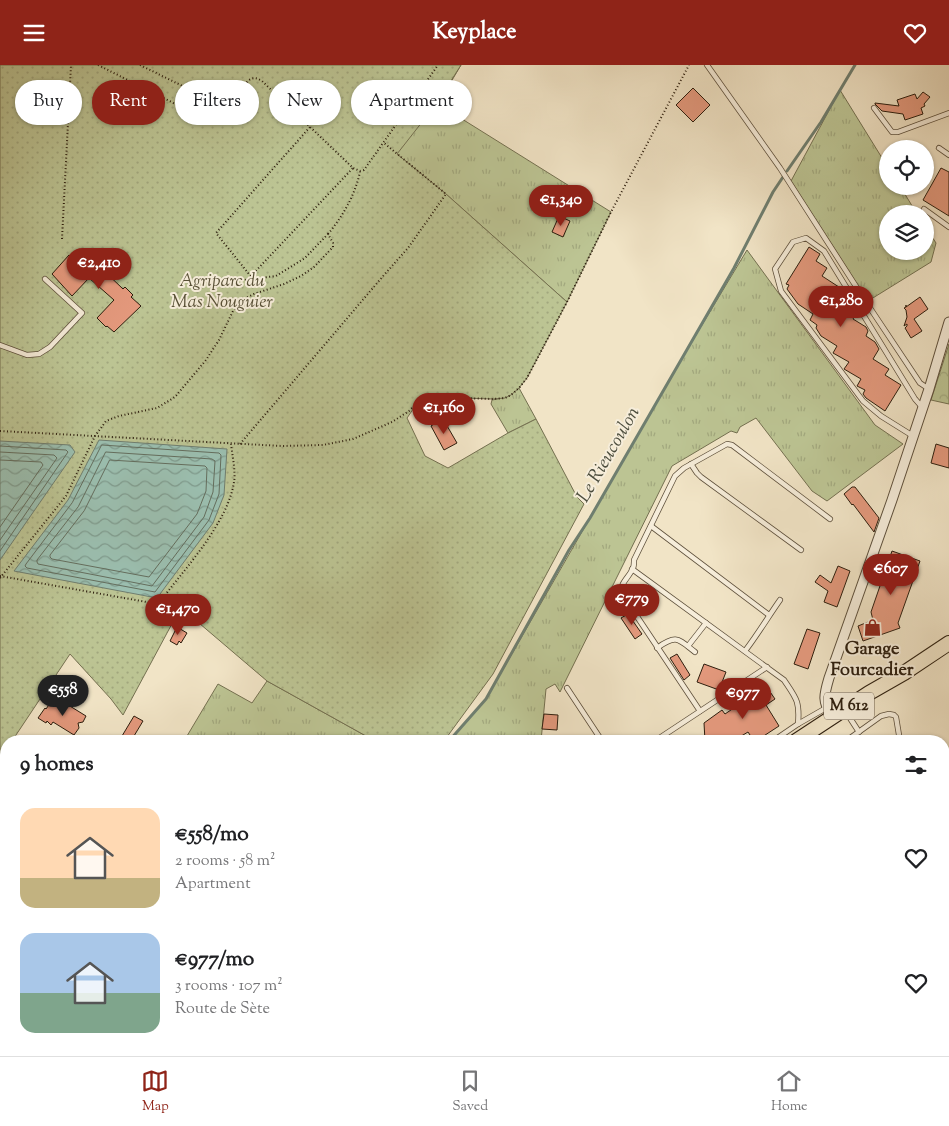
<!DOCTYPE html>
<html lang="en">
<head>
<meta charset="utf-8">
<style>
  :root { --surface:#fff; --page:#f6f6f6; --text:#202124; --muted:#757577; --line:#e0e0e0; --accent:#8f2418 }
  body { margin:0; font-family:"Sorts Mill Goudy",serif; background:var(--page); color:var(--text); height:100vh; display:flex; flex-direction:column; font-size:19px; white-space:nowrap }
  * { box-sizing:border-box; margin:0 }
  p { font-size:16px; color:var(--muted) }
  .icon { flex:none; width:28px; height:28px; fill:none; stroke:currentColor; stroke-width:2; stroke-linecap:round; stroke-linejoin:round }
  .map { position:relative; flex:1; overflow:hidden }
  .drawer { position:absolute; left:0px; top:670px; width:950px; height:321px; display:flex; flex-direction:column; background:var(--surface); border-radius:20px 20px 0 0; box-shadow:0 1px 4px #0004 }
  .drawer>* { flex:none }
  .top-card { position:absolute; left:15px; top:15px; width:500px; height:45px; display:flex; gap:10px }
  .buttons { position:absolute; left:879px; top:75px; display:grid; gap:10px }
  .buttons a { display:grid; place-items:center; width:55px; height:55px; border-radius:50%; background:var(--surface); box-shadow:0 1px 4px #0004; font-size:25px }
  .price { position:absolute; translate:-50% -42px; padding:0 11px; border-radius:18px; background:var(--accent); color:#fff; font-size:16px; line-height:32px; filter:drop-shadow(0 1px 2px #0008) }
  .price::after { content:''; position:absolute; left:50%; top:30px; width:15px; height:11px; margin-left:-8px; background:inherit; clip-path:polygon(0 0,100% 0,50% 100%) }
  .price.active { background:#222; color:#fff }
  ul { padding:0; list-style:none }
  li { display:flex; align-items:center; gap:15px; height:125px; padding:0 20px }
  li span { display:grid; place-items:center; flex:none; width:140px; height:100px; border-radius:15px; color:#555 }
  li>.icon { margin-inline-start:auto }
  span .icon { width:60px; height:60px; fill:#fffc; stroke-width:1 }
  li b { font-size:21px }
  h2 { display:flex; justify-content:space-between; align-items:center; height:60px; padding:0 20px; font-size:21px }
  .tag { padding:0 18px; border-radius:22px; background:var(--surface); box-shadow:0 1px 4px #0004; font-size:18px; line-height:45px }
  .tag.active { background:var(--accent); color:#fff }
  header { display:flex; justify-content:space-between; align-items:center; height:65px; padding:0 20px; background:var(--accent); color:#fff; font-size:22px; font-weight:800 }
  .tabs { display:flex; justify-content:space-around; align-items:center; height:70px; border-top:1px solid var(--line); background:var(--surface); font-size:14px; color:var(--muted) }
  .tabs a { display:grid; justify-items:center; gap:2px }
  .tabs .active { color:var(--accent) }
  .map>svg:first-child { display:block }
  .grass { fill:url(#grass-tufts); stroke:#747050 }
  .forest { fill:url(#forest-crowns); stroke:#747050 }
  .park { fill:url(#park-dots); stroke:#747050 }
  .water { fill:url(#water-waves); stroke:#6f7e6f }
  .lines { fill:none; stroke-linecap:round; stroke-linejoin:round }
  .shore { stroke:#646e5e; stroke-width:1 }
  .stream { stroke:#6f7e6f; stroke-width:3 }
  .building { fill:#e4997d; stroke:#2c1d0d }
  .lane-casing { stroke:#5d4f3b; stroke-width:6 }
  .street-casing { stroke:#5d4f3b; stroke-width:11 }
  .primary-casing { stroke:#2c1d0d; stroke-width:16 }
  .path { stroke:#2c1d0d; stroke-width:2; stroke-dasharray:1 2.5; stroke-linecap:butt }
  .lane { stroke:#f6edda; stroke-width:4.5 }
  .street { stroke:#f6edda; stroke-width:9 }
  .primary { stroke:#f1e4c6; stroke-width:14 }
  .labels { text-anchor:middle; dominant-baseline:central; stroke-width:4; stroke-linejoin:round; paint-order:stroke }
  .shield { fill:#f6edda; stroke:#695b4a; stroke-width:1 }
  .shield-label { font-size:16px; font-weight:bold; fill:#2c1d0d }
  .park-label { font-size:18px; font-style:italic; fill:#574f35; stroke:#f6edda }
  .poi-label { font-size:18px; font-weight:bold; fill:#2c1d0d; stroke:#f6edda }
  .water-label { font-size:19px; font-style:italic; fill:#4d4e3e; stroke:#f6edda }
</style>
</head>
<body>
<header><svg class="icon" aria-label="menu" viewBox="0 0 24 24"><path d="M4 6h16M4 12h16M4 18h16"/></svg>Keyplace<svg class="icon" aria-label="heart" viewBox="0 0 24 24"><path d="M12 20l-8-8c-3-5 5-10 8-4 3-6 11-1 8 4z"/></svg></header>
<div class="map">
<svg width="949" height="991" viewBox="0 0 949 991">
  <defs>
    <pattern id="grass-tufts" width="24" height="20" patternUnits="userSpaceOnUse" patternTransform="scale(1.25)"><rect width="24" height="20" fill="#bcc493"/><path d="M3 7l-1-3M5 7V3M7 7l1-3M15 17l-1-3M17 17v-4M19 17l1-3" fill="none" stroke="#a2a87e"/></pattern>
    <pattern id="forest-crowns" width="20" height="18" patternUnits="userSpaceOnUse" patternTransform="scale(1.25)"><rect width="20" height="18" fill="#bcc493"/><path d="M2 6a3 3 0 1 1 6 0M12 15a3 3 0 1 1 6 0" fill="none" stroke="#a2a87e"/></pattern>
    <pattern id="park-dots" width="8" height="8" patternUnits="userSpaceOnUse" patternTransform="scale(1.25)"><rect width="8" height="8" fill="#bcc493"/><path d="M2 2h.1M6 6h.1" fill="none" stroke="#a2a87e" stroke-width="1.8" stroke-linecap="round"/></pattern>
    <pattern id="water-waves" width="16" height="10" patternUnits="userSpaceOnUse" patternTransform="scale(1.25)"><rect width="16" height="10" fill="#9bbfb0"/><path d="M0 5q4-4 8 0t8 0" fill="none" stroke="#7f9b8e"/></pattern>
  </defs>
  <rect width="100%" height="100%" fill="#f1e4c6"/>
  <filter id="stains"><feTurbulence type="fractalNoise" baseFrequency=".004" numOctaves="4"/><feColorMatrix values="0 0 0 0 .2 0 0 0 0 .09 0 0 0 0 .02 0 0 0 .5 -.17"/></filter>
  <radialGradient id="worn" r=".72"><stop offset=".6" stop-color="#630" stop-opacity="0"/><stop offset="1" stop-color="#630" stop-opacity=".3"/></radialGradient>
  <g class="grass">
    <polygon points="438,0 461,0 438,39 611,147 567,237 446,129 397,89 299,51"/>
    <polygon points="840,25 887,101 888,121 900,121 917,149 888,149 888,186 925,186 925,161 936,178 931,197 868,236 791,116"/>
    <polygon points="747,185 875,360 903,379 827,436 812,426 756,353 740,362 737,368 731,366 672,401 560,627 555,619 546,624 541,676 465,676 462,671 451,673 486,634 672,310"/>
    <path d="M519,323L536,354L508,368L491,339L492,335C505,333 509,331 519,323Z"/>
    <polygon points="267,616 375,676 184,676 218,619 252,638"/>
    <polygon points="239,985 350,985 346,991 242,991"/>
  </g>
  <polygon class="forest" points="949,279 949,339 931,335"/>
  <polygon class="park" points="0,0 461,0 437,38 397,89 446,129 567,237 527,313 519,323 511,330 505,333 492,334 435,332 418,337 407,353 425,391 448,403 508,368 536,354 577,432 584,439 493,609 444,676 375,676 267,616 186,547 181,544 174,555 123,650 111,634 70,589 12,676 6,676 6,685 0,694"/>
  <g class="water">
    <polygon points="99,375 227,384 224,430 213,458 157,533 14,506 68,435"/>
    <polygon points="0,376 70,380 75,387 0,495"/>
  </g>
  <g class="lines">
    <g class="shore">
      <polygon points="102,380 219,388 221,390 219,429 209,455 155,527 27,503 25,501 26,499 72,438"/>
      <polyline points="0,381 66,385 68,387 0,486"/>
      <polyline points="0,387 54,390 57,393 0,475"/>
      <polygon points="106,387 212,394 215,396 213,427 204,452 152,521 38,499 37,497 37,495 78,442"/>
      <polyline points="0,395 41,397 43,400 0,462"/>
      <polygon points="110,395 205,401 207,403 206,426 197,449 149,512 52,494 50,492 50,490 84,446"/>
    </g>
    <g class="stream">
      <polyline points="787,106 821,57 855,0"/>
      <polyline points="449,676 486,634 569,485 590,453 734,203 773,127 783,112"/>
      <polyline points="244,987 245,985"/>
    </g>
  </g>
  <g class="building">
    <polygon points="693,23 710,40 693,57 676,40"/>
    <polygon points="923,27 930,32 924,39 925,41 921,43 923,49 905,55 903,49 882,46 875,39 875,38 899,41 897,35 915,29 917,34"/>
    <polygon points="941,103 949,107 949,151 923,135"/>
    <polygon points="559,151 570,156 563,172 552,167"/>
    <polygon points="809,182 820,189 816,196 827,203 822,211 842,224 841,229 846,232 842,238 857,247 853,254 866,262 868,266 866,271 875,277 879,284 873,294 889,304 885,310 901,320 885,346 866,333 863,329 865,325 857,321 861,314 844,304 849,297 833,288 837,281 821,271 816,263 817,260 810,255 813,249 798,239 787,224 789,220 786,219"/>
    <polygon points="69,190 85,205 95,193 102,200 100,202 123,224 125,222 133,230 131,232 141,241 114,267 107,261 106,262 97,253 114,235 89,213 72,231 52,209"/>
    <polygon points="920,232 928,244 914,254 922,266 911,273 905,263 907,261 907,259 904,261 907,252 906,245 904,243 906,242 906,240 906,242"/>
    <polygon points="437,357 446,359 457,378 444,385 431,361"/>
    <polygon points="936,379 949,383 949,403 931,398"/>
    <polygon points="852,422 855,422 879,453 874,467 853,439 852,440 844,429"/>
    <polygon points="892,486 920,496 898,558 900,563 863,576 858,561 873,555 871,547"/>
    <polygon points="838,501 850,506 837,542 824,537 828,526 815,517 820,510 831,518"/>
    <polygon points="628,549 642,569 635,574 621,553"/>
    <polygon points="177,562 187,568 181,578 179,576 177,580 170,576"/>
    <polygon points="807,564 820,568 808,604 794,599"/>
    <polygon points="677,589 690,610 684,615 670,593"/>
    <polygon points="704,599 726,607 719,625 697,617"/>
    <polygon points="766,621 775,634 766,640 779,661 756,676 754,676 748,667 733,676 705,676 704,658 722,645 725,649"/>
    <polygon points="53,634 63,641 65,638 86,651 83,657 78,658 79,663 74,670 53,657 51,660 47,656 46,658 38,653 45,643 46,644"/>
    <polygon points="544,649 558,650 557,665 542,664"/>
    <polygon points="134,651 143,656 134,671 143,676 119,676"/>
  </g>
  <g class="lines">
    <defs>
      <g id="lane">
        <polyline points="707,0 780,103 866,237 920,318 929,324"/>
        <polyline points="874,43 892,67 898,67 949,48"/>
        <polyline points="939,83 949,90"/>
        <polyline points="924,144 949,162"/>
        <polyline points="0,280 27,290 39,289 50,282 82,248 45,214"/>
        <polyline points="913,371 881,351 863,336 781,226 775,204 793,177 806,173 824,186 915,334 922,342"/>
        <polyline points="691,399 697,408 701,412 801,485"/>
        <polyline points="651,461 769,550"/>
        <path d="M632,504L784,615C796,633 800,636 798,659"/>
        <polyline points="688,581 706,558"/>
        <path d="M657,583C677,569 678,574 695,587"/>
        <path d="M745,586C758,569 768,552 780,535"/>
        <polyline points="567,623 602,676"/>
        <path d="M700,646L622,529C619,518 629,513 633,503C634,501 634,498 634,495L675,411L684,403L727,379L732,380L830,454"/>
        <polyline points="848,650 859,667"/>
        <polyline points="655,676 767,602"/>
        <polyline points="773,676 798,659 826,643"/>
        <polyline points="846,676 881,651 889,649 894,650 896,652 900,676"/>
        <polyline points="478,985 482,991"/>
        <polyline points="529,985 535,991"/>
        <polyline points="654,985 661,991"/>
        <polyline points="415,991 417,989 423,991"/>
        <polyline points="433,991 447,985"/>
        <polyline points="706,991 711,985"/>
      </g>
      <g id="street">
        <path d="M832,652C822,636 824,630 829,613L892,435L929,324L949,257"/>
        <polyline points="506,985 511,991"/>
      </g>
      <g id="primary">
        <polyline points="796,676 869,628 904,608 949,578"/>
        <polyline points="0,835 6,840"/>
        <polyline points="230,985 232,991"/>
        <polyline points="357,991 360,985"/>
      </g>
    </defs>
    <use href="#lane" class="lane-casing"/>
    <use href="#street" class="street-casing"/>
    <use href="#primary" class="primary-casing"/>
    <g class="path">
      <polyline points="98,0 209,56 223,41"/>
      <path d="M140,0L223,41L249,15C254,12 257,13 262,16L353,103L360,106L364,105L438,0"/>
      <path d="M328,169C343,151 355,130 360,107"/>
      <polyline points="62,174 71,0"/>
      <polyline points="251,211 353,103"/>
      <polyline points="253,214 216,168 310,62"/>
      <polyline points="0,366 282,381 323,380 353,374 392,357 409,346 418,337 435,332 492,334 505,333 511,330 519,323 527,313 567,237 611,147 689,0"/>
      <polyline points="240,379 384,210 408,183 446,129 384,78"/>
      <path d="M0,511L158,539C183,506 228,458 234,417C236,407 232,389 231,379"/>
      <polyline points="0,513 66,431 95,371 106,356 119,351 157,343 175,332 206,295 219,275 233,246 244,234 254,229 284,219 301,211 314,202 333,182 333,178 328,169 305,193 276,211 244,215"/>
      <polyline points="0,819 6,823"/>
      <polyline points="75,991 78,985"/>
      <polyline points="381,991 384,985"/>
    </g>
    <use href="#lane" class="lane"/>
    <use href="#street" class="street"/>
    <use href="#primary" class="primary"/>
  </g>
  <defs>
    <symbol id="shop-bare" viewBox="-9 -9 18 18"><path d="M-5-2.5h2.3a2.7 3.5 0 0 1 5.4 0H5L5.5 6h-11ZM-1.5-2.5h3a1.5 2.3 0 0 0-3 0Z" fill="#8f2418" stroke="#f6edda" stroke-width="2.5" paint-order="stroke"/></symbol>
  </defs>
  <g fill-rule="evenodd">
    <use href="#shop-bare" x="860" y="550" width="25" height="25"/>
  </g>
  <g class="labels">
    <rect class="shield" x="824" y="627.5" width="50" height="27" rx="4"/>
    <g class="shield-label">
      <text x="849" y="641">M 612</text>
    </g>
    <g class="park-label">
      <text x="222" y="217">Agriparc du<tspan x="222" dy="21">Mas Nouguier</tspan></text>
    </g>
    <g class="poi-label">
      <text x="872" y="585">Garage<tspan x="872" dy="21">Fourcadier</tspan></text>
    </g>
    <g class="water-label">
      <text transform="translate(609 390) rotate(-60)">Le Rieucoulon</text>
    </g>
  </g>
  <rect width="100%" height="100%" filter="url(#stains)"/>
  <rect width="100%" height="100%" fill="url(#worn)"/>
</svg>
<div class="buttons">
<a><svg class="icon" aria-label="locate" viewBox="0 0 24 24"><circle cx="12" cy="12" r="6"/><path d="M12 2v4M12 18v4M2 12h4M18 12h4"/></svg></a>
<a><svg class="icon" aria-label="layers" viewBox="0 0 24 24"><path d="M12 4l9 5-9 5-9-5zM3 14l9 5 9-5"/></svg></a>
</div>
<b class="price" style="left:561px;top:162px">€1,340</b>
<b class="price" style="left:99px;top:225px">€2,410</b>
<b class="price" style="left:841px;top:263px">€1,280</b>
<b class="price" style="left:444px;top:370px">€1,160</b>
<b class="price" style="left:891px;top:531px">€607</b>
<b class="price" style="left:632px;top:561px">€779</b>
<b class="price" style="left:178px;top:571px">€1,470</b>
<b class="price active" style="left:63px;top:652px">€558</b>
<b class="price" style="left:743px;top:655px">€977</b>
<div class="top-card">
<a class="tag">Buy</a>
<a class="tag active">Rent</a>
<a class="tag">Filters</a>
<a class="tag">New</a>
<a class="tag">Apartment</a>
</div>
<section class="drawer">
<h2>9 homes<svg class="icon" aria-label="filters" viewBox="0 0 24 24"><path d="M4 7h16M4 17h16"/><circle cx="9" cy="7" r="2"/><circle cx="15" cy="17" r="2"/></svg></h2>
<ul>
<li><span style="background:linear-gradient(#ffd9b3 70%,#c2b280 0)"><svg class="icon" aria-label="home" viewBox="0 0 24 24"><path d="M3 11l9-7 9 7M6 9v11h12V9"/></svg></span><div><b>€558/mo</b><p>2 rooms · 58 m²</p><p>Apartment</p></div><svg class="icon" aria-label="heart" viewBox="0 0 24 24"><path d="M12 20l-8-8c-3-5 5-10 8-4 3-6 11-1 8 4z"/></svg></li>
<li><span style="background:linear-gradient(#a9c7e8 60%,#7fa58c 0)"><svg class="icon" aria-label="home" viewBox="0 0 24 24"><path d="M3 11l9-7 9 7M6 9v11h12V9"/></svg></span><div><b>€977/mo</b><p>3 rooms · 107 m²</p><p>Route de Sète</p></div><svg class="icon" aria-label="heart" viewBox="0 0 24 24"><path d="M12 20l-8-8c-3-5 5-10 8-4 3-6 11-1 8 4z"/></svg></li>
</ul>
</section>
</div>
<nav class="tabs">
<a class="active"><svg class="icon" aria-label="map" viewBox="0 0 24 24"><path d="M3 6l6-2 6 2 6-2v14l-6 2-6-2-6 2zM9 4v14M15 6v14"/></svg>Map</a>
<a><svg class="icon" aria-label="saved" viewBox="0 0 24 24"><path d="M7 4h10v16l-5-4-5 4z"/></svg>Saved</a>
<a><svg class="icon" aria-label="home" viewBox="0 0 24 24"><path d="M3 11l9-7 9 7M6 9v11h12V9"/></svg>Home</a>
</nav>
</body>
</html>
